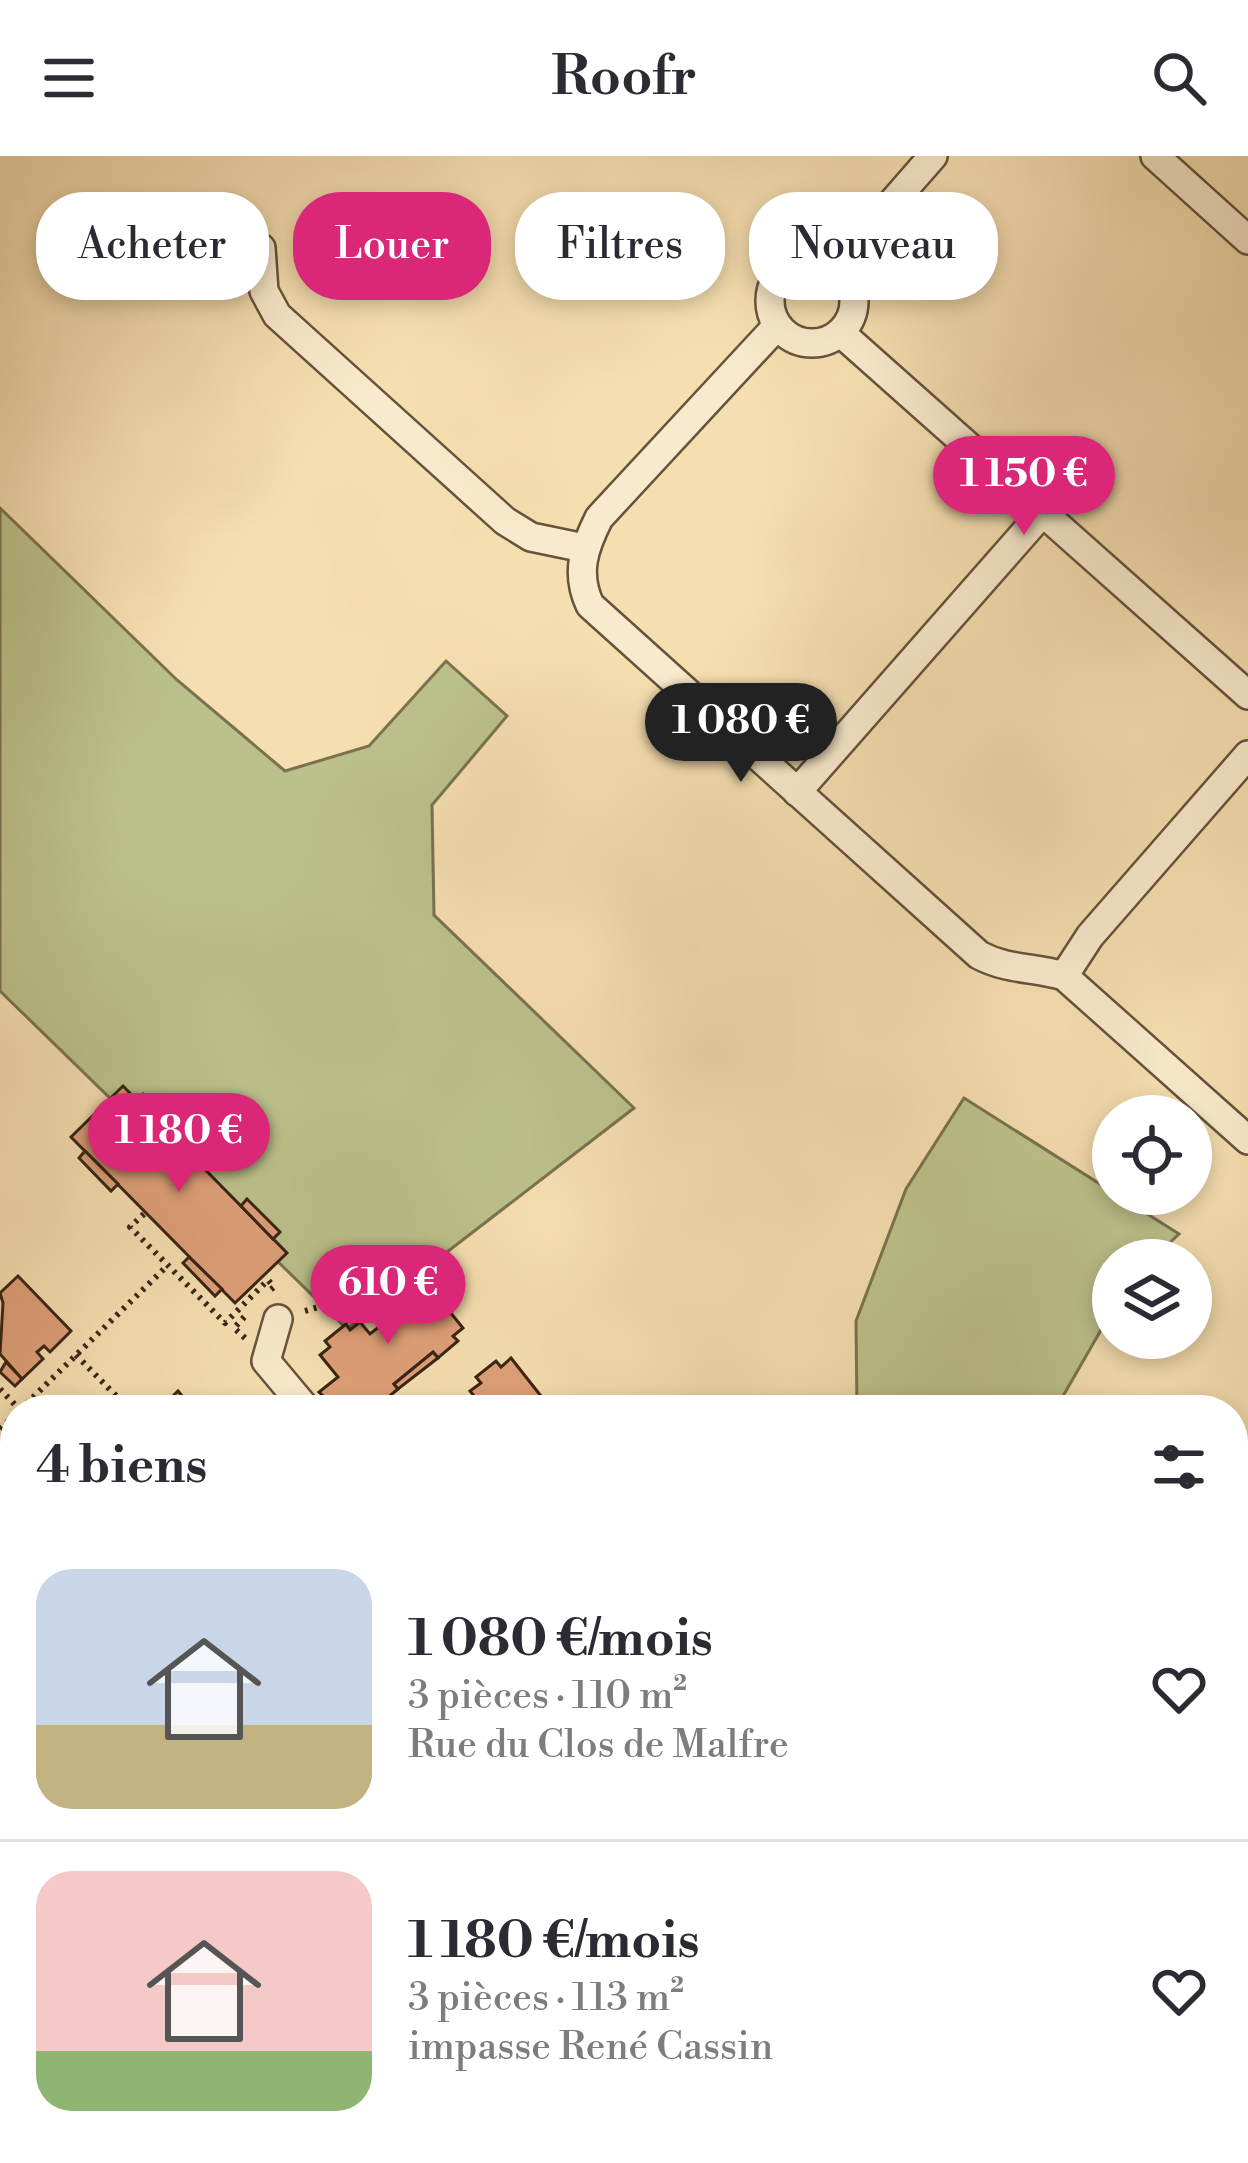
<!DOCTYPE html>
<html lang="fr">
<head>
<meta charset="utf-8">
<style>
  :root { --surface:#fff; --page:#f2f2f3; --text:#2b2b33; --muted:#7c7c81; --line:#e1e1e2; --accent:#db2777 }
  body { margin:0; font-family:"Libre Bodoni",serif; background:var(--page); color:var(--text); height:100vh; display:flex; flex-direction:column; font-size:45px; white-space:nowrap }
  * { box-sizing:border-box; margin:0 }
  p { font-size:39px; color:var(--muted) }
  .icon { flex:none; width:66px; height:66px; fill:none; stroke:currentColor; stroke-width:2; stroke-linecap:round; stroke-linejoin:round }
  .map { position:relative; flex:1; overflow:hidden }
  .panel { position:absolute; left:0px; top:1239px; width:1248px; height:768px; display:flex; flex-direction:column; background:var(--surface); border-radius:48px 48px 0 0; box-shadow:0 6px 18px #0003 }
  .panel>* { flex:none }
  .guide { position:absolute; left:36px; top:36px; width:1176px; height:108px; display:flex; gap:24px }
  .buttons { position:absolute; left:1092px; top:939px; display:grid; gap:24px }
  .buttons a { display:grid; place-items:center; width:120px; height:120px; border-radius:50%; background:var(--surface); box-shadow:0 6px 18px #0003; font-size:60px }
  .price { position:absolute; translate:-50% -102px; padding:0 27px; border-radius:42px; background:var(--accent); color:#fff; font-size:39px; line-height:78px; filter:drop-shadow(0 3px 6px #0008) }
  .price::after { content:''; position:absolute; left:50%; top:72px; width:36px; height:27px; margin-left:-18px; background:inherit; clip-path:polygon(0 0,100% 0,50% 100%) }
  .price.active { background:#222; color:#fff }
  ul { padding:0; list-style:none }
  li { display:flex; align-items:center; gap:36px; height:300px; padding:0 36px }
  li+li { border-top:3px solid var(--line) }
  li span { display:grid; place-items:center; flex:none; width:336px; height:240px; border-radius:36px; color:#555 }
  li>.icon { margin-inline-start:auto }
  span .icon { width:144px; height:144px; fill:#fffc; stroke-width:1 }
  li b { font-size:51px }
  h2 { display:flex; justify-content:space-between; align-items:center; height:144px; padding:0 36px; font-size:51px }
  .tag { padding:0 42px; border-radius:48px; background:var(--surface); box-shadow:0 6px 18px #0003; font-size:42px; line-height:108px }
  .tag.active { background:var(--accent); color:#fff }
  header { display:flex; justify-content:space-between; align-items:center; height:156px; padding:0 36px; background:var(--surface); font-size:54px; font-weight:600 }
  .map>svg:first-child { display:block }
  .green { fill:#bcc18b; stroke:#7a724f; stroke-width:3 }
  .building { fill:#de9f78; stroke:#382413; stroke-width:3 }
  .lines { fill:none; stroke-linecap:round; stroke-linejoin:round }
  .minor-casing { stroke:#67523a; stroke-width:32 }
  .tertiary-casing { stroke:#67523a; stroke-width:40 }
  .path { stroke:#382413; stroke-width:6; stroke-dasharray:3 6; stroke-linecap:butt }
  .minor { stroke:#f8eacc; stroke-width:27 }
  .tertiary { stroke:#f8eacc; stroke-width:36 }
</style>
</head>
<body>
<header><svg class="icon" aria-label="menu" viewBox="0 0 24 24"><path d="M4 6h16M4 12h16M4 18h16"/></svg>Roofr<svg class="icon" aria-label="search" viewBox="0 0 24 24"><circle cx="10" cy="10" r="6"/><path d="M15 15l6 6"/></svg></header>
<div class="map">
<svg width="1248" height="2007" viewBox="0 0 1248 2007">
  <rect width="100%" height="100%" fill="#f5deb0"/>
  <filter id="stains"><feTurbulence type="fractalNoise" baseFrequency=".00167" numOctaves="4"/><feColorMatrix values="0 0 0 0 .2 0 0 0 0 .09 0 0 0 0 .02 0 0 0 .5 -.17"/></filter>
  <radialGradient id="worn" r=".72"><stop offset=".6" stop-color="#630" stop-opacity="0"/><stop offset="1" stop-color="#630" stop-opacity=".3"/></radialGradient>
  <g class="green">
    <polygon points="0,352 177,524 285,615 369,590 446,505 507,560 432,649 434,759 634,952 347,1173 0,835"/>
    <polygon points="964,942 1179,1078 1151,1104 1113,1104 1113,1153 1055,1254 857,1254 856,1165 906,1033"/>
    <polygon points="1233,1595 1248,1609 1248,1885 1233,1872"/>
  </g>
  <g class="building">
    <polygon points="123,930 287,1097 235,1147 71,981"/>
    <polygon points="143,938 176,970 169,977 137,944"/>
    <polygon points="85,995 118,1028 111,1035 79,1002"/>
    <polygon points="247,1043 280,1076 273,1083 241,1050"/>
    <polygon points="189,1101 222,1133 215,1140 183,1107"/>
    <polygon points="419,1118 463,1172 453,1180 458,1185 438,1202 433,1196 394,1228 398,1233 373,1254 338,1254 319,1236 338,1221 320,1199 330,1191 325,1185 346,1168 350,1174 360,1166 370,1178 389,1163 379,1151 389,1142 385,1137 405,1121 410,1126"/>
    <polygon points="18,1120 71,1175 50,1196 44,1190 37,1196 43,1203 22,1223 0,1198 3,1147 0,1137"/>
    <polygon points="433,1196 438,1202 398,1233 394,1228"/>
    <polygon points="511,1202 552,1254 472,1254 480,1247 470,1235 481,1227 476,1221 496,1205 501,1211"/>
    <polygon points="6,1206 22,1223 15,1230 0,1216"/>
    <polygon points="178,1235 194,1254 159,1254"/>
    <polygon points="15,1405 15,1466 0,1451 0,1414 2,1417"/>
    <polygon points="0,1662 15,1677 0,1695"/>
    <polygon points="303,1992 359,1992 375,2007 312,2007 300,1995"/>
    <polygon points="359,1992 390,1992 375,2007"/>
    <polygon points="570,1992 597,1992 608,2003 605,2007 586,2007"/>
    <polygon points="597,1992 627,1992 627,1996 612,2007"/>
    <polygon points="725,1992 778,1992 793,2007 729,2007 719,1997"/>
    <polygon points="910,1992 1009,1992 1025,2007 896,2007"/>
  </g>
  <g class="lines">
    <defs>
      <g id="minor">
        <polyline points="1155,0 1248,84"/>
        <polyline points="261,92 264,135 277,159 505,365 531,381 584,392"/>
        <circle cx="812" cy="145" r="42"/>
        <polyline points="837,110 933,0"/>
        <path d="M776,171L599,362C584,392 575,417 590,449L979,799C1007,814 1034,811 1064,820L1248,984"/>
        <polyline points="842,178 1248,539"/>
        <polyline points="797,636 1043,356"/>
        <polyline points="1064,820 1090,780 1248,599"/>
        <polyline points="278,1163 266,1205 307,1254"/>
        <polyline points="1086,1992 1101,2007"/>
      </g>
      <g id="tertiary">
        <polyline points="0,1852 15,1866"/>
        <polyline points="147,1992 163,2007"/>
      </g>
    </defs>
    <use href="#minor" class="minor-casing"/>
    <use href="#tertiary" class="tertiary-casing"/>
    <g class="path">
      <polyline points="144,1058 130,1071 225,1167 268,1124 274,1131 269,1135"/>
      <polyline points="305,1155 362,1138 382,1168"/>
      <polyline points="245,1182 234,1172 247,1158"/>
      <polyline points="76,1199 130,1254"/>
      <polyline points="0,1233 20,1254"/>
      <polyline points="20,1254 167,1110"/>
      <polyline points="0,1273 15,1259"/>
      <polyline points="0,1388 6,1394"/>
      <polyline points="87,2007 88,1992"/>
    </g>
    <use href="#minor" class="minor"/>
    <use href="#tertiary" class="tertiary"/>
  </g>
  <rect width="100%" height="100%" filter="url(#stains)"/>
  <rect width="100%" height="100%" fill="url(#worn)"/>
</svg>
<div class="buttons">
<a><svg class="icon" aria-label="locate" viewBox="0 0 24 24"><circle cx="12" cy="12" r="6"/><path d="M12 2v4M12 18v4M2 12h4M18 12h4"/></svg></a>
<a><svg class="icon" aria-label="layers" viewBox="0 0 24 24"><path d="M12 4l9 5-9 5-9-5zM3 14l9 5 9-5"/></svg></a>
</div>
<b class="price" style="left:1024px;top:382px">1 150 €</b>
<b class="price active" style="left:741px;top:629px">1 080 €</b>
<b class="price" style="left:179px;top:1039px">1 180 €</b>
<b class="price" style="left:388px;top:1191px">610 €</b>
<div class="guide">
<a class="tag">Acheter</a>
<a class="tag active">Louer</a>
<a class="tag">Filtres</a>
<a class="tag">Nouveau</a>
</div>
<section class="panel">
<h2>4 biens<svg class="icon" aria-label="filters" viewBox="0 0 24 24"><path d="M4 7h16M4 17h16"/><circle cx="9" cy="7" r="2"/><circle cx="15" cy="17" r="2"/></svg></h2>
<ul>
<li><span style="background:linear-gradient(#c9d6e8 65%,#c2b280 0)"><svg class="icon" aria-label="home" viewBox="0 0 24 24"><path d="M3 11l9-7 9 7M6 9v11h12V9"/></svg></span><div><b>1 080 €/mois</b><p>3 pièces · 110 m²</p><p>Rue du Clos de Malfre</p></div><svg class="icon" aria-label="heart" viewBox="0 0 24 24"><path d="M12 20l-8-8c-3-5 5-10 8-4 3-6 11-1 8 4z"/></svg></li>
<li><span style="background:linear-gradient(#f6c9c9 75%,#8fb573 0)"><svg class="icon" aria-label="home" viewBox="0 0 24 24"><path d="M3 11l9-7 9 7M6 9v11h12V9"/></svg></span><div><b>1 180 €/mois</b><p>3 pièces · 113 m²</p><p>impasse René Cassin</p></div><svg class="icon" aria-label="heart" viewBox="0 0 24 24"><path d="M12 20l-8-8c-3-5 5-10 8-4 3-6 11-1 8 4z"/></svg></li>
</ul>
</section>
</div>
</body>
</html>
